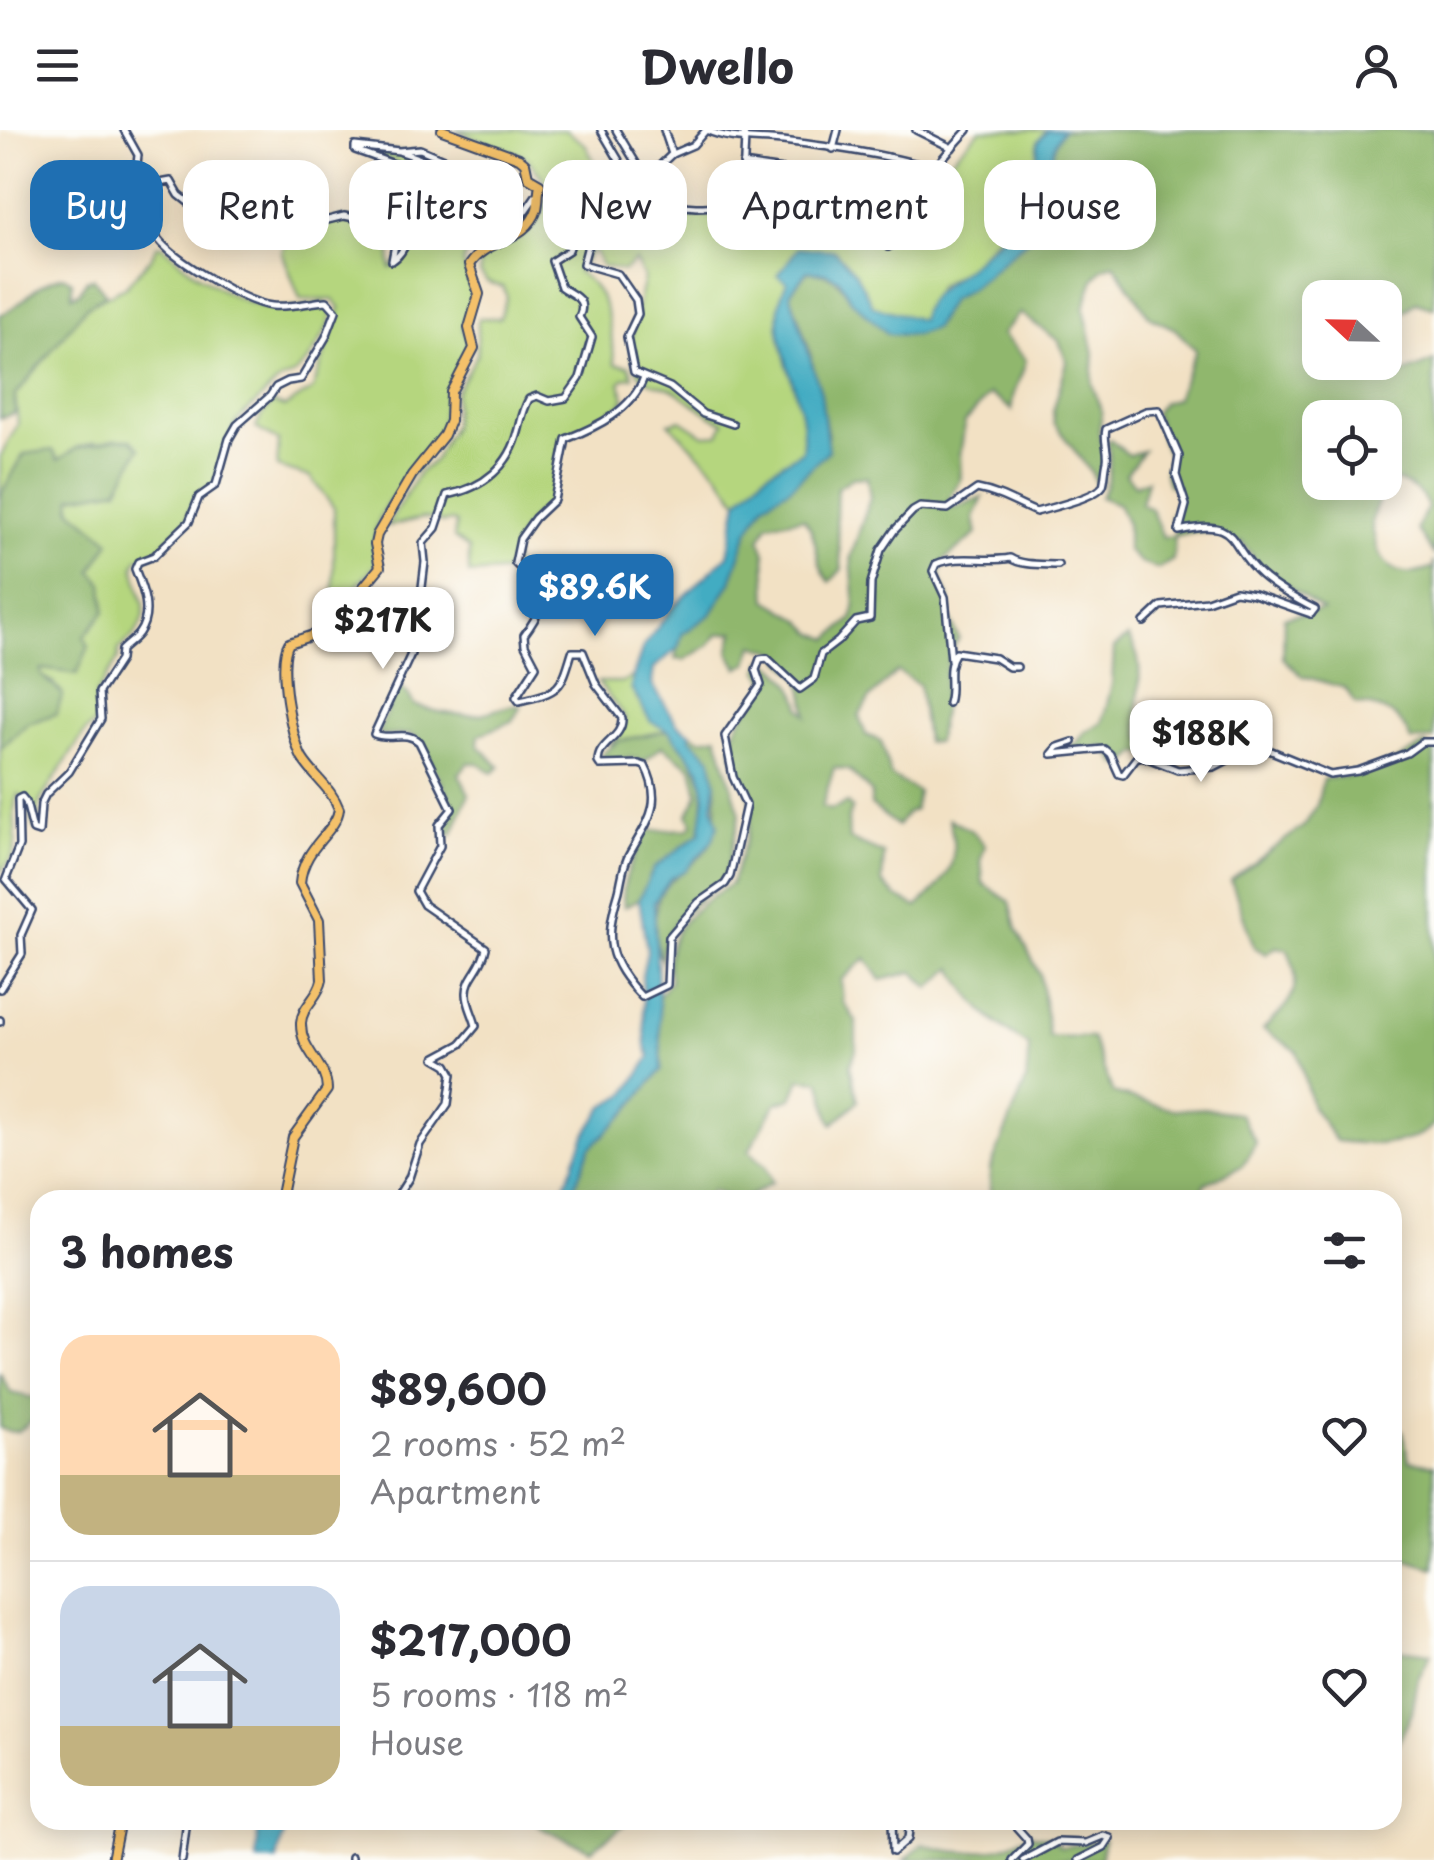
<!DOCTYPE html>
<html lang="en">
<head>
<meta charset="utf-8">
<style>
  :root { --surface:#fff; --page:#f2f2f3; --text:#2b2b33; --muted:#7c7c81; --line:#e1e1e2; --accent:#1f6fb2 }
  body { margin:0; font-family:"Playpen Sans",sans-serif; background:var(--page); color:var(--text); height:100vh; display:flex; flex-direction:column; font-size:38px; white-space:nowrap }
  * { box-sizing:border-box; margin:0 }
  p { font-size:32px; color:var(--muted) }
  .icon { flex:none; width:55px; height:55px; fill:none; stroke:currentColor; stroke-width:2; stroke-linecap:round; stroke-linejoin:round }
  .map { position:relative; flex:1; overflow:hidden }
  .drawer { position:absolute; left:30px; top:1060px; width:1372px; height:640px; display:flex; flex-direction:column; background:var(--surface); border-radius:30px; box-shadow:0 5px 25px #0003 }
  .drawer>* { flex:none }
  .banner { position:absolute; left:30px; top:30px; width:1375px; height:90px; display:flex; gap:20px }
  .needle { width:65px; rotate:292deg }
  .controls { position:absolute; left:1302px; top:150px; display:grid; gap:20px }
  .controls a { display:grid; place-items:center; width:100px; height:100px; border-radius:20px; background:var(--surface); box-shadow:0 5px 25px #0003; font-size:50px }
  .price { position:absolute; translate:-50% -85px; padding:0 22px; border-radius:20px; background:#fff; color:#222; font-size:32px; line-height:65px; filter:drop-shadow(0 2px 5px #0008) }
  .price::after { content:''; position:absolute; left:50%; top:60px; width:30px; height:22px; margin-left:-15px; background:inherit; clip-path:polygon(0 0,100% 0,50% 100%) }
  .price.selected { background:var(--accent); color:#fff }
  ul { padding:0; list-style:none }
  li { display:flex; align-items:center; gap:30px; height:250px; padding:0 30px }
  li+li { border-top:2px solid var(--line) }
  li span { display:grid; place-items:center; flex:none; width:280px; height:200px; border-radius:30px; color:#555 }
  li>.icon { margin-inline-start:auto }
  span .icon { width:120px; height:120px; fill:#fffc; stroke-width:1 }
  li b { font-size:42px }
  h2 { display:flex; justify-content:space-between; align-items:center; height:120px; padding:0 30px; font-size:42px }
  .tag { padding:0 35px; border-radius:30px; background:var(--surface); box-shadow:0 5px 25px #0003; font-size:35px; line-height:90px }
  .tag.selected { background:var(--accent); color:#fff }
  header { display:flex; justify-content:space-between; align-items:center; height:130px; padding:0 30px; background:var(--surface); font-size:45px; font-weight:700 }
  .map>svg:first-child { display:block }
  .green { fill:#b5d67e; stroke:#68826e; stroke-width:2.5 }
  .forest { fill:#90b76d; stroke:#567366; stroke-width:2.5; fill-rule:evenodd }
  .water { fill:#43acc2; stroke:#2f6e90; stroke-width:2.5 }
  .lines { fill:none; stroke-linecap:round; stroke-linejoin:round }
  .minor-casing { stroke:#3b4a6d; stroke-width:10 }
  .major-casing { stroke:#3b4a6d; stroke-width:12 }
  .minor { stroke:#fff; stroke-width:5 }
  .major { stroke:#f4c16a; stroke-width:8 }
</style>
</head>
<body>
<header><svg class="icon" aria-label="menu" viewBox="0 0 24 24"><path d="M4 6h16M4 12h16M4 18h16"/></svg>Dwello<svg class="icon" aria-label="person" viewBox="0 0 24 24"><circle cx="12" cy="8" r="4"/><path d="M4 21q1-7 8-7t8 7"/></svg></header>
<div class="map">
<svg width="1434" height="1730" viewBox="0 0 1434 1730">
  <rect width="100%" height="100%" fill="#fdfcf7"/>
  <filter id="ink" filterUnits="userSpaceOnUse"><feTurbulence type="fractalNoise" baseFrequency=".01" numOctaves="2"/><feDisplacementMap in="SourceGraphic" scale="20" xChannelSelector="R" yChannelSelector="G"/><feConvolveMatrix kernelMatrix="1 2 1 2 8 2 1 2 1" color-interpolation-filters="sRGB"/></filter>
  <filter id="wash" filterUnits="userSpaceOnUse"><feTurbulence type="fractalNoise" baseFrequency=".0048" numOctaves="4" result="noise"/><feDisplacementMap in="SourceGraphic" scale="40" xChannelSelector="R" yChannelSelector="G"/><feGaussianBlur stdDeviation="2.25" result="paint"/><feColorMatrix in="noise" values="0 0 0 0 0 0 0 0 0 0 0 0 0 0 0 0 0 1.4 0 .05"/><feComposite in="paint" operator="in"/></filter>
  <g filter="url(#wash)">
    <rect width="100%" height="100%" fill="#f2e1c4"/>
    <g class="green">
      <path d="M455,0H565L585,14L607,57L596,62L605,82L651,77L696,86L763,84L768,80L765,54L777,50L783,70L830,85L884,109L944,71L948,32L980,0H1047L1038,11L1034,81L998,106L970,136L938,156L920,191L873,176L855,143L798,119L779,144L788,151C757,207 812,263 802,321L765,344L738,371L719,344L669,293L681,290L704,305L719,304L724,292C704,285 690,269 671,259C664,255 655,255 648,251C616,233 639,177 644,147L635,131L624,141L602,136L593,119L577,142C610,162 610,198 615,234L629,236L633,247L624,248L620,253L625,268L620,276L561,311L550,372C530,388 505,413 517,441L469,444V419L454,408L456,393L452,391L442,393C426,381 406,395 387,396L419,343L434,331L453,295L455,263L477,225L478,188H500L507,167L503,157L487,152L480,143V128C521,101 538,112 549,56L526,27Z"/>
      <path d="M358,18C403,21 459,25 489,64L485,79L488,87L503,92L513,86H522L526,90L516,101L468,119L462,133L475,161L462,198L470,215C464,232 453,246 447,263C440,283 446,294 434,315C409,355 364,379 376,434L334,482V378L310,347L277,337L279,311L256,298L261,286L273,273L285,277L313,259L340,178L333,170L300,169L282,122L290,102L343,87L390,101C394,114 388,124 391,138C406,127 407,106 421,95C432,86 441,87 449,75L409,38Z"/>
      <path d="M162,115C187,140 241,178 277,178C293,179 309,175 324,173L330,177L332,184L328,198L309,230L296,243L278,252L240,288L233,298L214,355L194,368L186,392L155,423L138,429L134,436L144,475V487L135,505L119,519L118,529L96,564V593L85,602L40,671L37,699L34,698L26,669L18,664C7,689 28,721 0,741V619L28,593L42,589L54,553L41,545V538L83,507L92,442L71,379L72,367L118,359L95,312L77,318L58,331L0,376V403V327L18,294L15,266L86,177L126,156L151,128L156,116Z"/>
      <path d="M633,546C630,569 650,591 669,600L609,615L619,606L626,589L598,552H624Z"/>
    </g>
    <g class="forest">
      <path d="M1063,0H1434V178L1416,172L1396,188L1385,189V168H1320V232L1361,233C1377,262 1411,239 1434,231V425L1417,399L1428,377C1421,361 1412,357 1396,350L1391,354C1383,363 1374,377 1372,390C1371,394 1373,401 1374,406C1380,439 1401,451 1433,438L1434,431V609L1411,611C1401,584 1384,577 1356,574L1345,558L1302,546L1283,528L1284,487L1322,480L1261,437L1242,412L1235,414C1217,399 1198,401 1175,406L1173,430L1158,439L1140,433L1127,420V394L1118,374L1100,367C1110,354 1112,328 1107,312L1110,310L1129,325L1143,321L1126,344L1135,355L1147,350L1141,374L1151,379L1163,407L1174,406L1175,396L1170,387C1180,377 1179,369 1173,356L1168,355L1164,341L1170,326C1158,313 1162,298 1154,283L1162,273L1176,268L1196,220L1175,199L1150,187L1114,134L1102,138L1094,149L1084,178L1094,223L1092,254L1102,283L1099,301L1104,328L1101,355L1097,356L1093,345L1054,293L1053,281L1067,232L1059,211L1020,183L1002,204L1026,230C1022,249 1011,260 1012,280L990,264L965,292L960,326L961,348L948,372L954,378L983,367L974,388L977,404L944,430L940,447L949,468L948,485L959,508C938,538 948,577 936,612H926L919,555L897,541L870,568L859,586L866,605L881,611L891,646L918,662L914,680L907,683L897,696L871,675V662L849,640L834,638L822,677L831,680L847,673L852,679L848,689L849,709L884,724L882,752L897,767L917,777C949,748 961,734 949,689L972,701L985,715L981,729L983,753L1010,772L1017,799L1040,845L1049,907L1092,908L1113,963L1176,980L1204,978L1240,984L1256,1013L1242,1036L1204,1054L1202,1070H990V1039L1026,951L1029,916C991,891 975,879 953,838L930,858L914,842L881,850L866,828L841,850L843,872L856,891V920L850,935L858,971L833,994C824,980 827,966 820,951L800,949L792,968L776,973L749,1021L765,1036L772,1052C745,1070 742,1074 712,1061L704,1070H569L590,1018L626,983L662,939L658,867L670,851C661,802 692,778 731,754C738,730 755,696 751,671C749,661 741,652 737,642C722,599 745,587 767,553L759,540L763,530C780,536 799,560 801,578L807,585C805,570 805,553 794,542C787,535 782,532 777,522L754,515L748,533L738,538L729,522L734,502L718,504L708,516L684,530L675,529L682,504L711,484L731,452L748,401L765,372L791,357L828,306L810,222L790,163L808,141C831,144 839,148 850,169L934,198L950,170L972,157L1028,109L1052,82C1050,57 1046,20 1063,0ZM1320,288H1385V352H1320ZM867,347L870,368L851,427L855,478L852,489L829,509L813,502L801,490L767,470L765,423L760,410L768,394L803,388C821,407 812,433 830,452L842,439L836,388L837,358L852,348Z"/>
      <path d="M63,146L72,151V166L79,163L86,151L93,148L106,164L86,177L15,266V283L0,288V185C27,174 31,154 63,146Z"/>
      <polygon points="115,309 131,309 140,318 118,359 72,367 71,379 110,411 92,441 103,454 105,481 84,507 89,516 77,544 41,539 41,545 63,564 56,584 28,593 0,619 0,376 2,362 24,324 53,320 58,330 77,318"/>
      <path d="M1128,507C1152,538 1129,575 1142,609L1162,617L1167,631L1157,625L1138,623L1125,634H1117L1106,617L1058,621L1077,613L1085,602L1102,593L1112,554L1114,518Z"/>
      <path d="M398,556L408,564L414,575C435,582 459,587 480,584C494,582 508,573 521,576L512,591L479,605L478,615L500,637L493,643L478,633H468L459,644L469,664L452,705L445,703L454,676L419,609L411,604L381,606L379,601Z"/>
      <path d="M669,600C702,638 710,654 700,703L654,738L639,769L624,777C619,749 636,726 647,701L688,699L693,694L688,684L698,664L692,638L662,616L645,631L629,628L603,632L602,624L618,611Z"/>
      <path d="M691,603L700,609L717,606L740,684L725,748C698,774 663,787 662,831C656,820 655,806 655,793C653,743 694,747 713,709C716,703 717,664 716,656C715,641 698,621 690,608Z"/>
      <path d="M1425,614L1434,622V996C1404,1019 1372,1015 1336,1011L1312,977L1297,921L1263,899C1292,874 1305,856 1287,819L1276,817L1266,824L1254,817L1231,750L1305,695L1317,675L1323,649L1357,645L1387,636Z"/>
      <path d="M0,1243L11,1263L40,1269V1286C21,1294 23,1309 0,1298Z"/>
      <polygon points="1393,1298 1403,1302 1409,1331 1434,1335 1434,1438 1393,1426"/>
      <polygon points="1399,1520 1431,1524 1418,1549 1412,1583 1393,1624 1393,1525"/>
      <polygon points="535,1690 631,1690 591,1720 543,1699"/>
      <path d="M1029,1704L1052,1708L1061,1717L1104,1710L1100,1730H905L923,1714C962,1727 994,1725 1029,1704Z"/>
    </g>
    <g class="water">
      <path d="M1047,0H1063C1046,20 1050,57 1052,82L1028,109L972,157L950,170L934,198L915,205L888,204L850,169L840,150L826,143L807,141L790,163L821,263L828,321L791,357L765,373L748,401L731,452L711,484L682,504L678,518L654,538L652,554L678,595L691,603L690,608L711,628L716,653L713,677L718,695L712,711L686,740L671,748L654,772L662,939L626,983L590,1018L569,1070H559L584,1007L604,976L626,964L650,927L646,916L644,887L642,846L647,821L639,769L654,738L700,703L705,667L700,639L669,601L651,592L631,558L633,546L643,517L671,479L728,425L738,371L765,344L802,321C812,263 758,207 787,152L778,145L798,118L834,120L855,143L873,176L920,190C927,159 951,153 972,133C993,114 1011,97 1034,81L1038,11Z"/>
      <polygon points="261,1690 287,1690 277,1730 257,1730 258,1701"/>
    </g>
  </g>
  <g filter="url(#ink)">
    <g class="lines">
      <defs>
        <g id="minor">
          <polyline points="124,0 138,25 135,52 138,57"/>
          <polyline points="601,0 633,54 635,65"/>
          <polyline points="616,0 636,33 642,50 633,54"/>
          <polyline points="664,0 672,24"/>
          <polyline points="742,0 745,7 742,73"/>
          <polyline points="916,0 952,18"/>
          <polyline points="833,19 838,0"/>
          <path d="M401,22C431,32 473,46 479,79"/>
          <polyline points="743,34 803,43"/>
          <path d="M658,67L652,43L672,24L693,15L706,0C730,11 757,8 783,11C832,17 885,24 932,38"/>
          <polyline points="609,79 587,119 583,134 618,144 636,170 638,184 627,207 634,242 670,257 703,284 733,294"/>
          <polyline points="802,80 803,43 872,54 916,67"/>
          <path d="M644,247C632,281 596,297 566,309L554,370L535,388L520,409L515,433C521,440 528,443 534,450C550,468 536,489 524,505L525,515L536,536L516,567L519,571C560,562 561,559 572,522H583L596,554L622,588C623,609 598,612 598,632L600,635L639,634L645,636C664,673 648,691 630,723C623,734 622,748 619,761C604,810 607,830 642,867L667,855L669,807L699,772L725,754L730,746L746,675L733,647L725,606L761,555L756,540L760,529L767,528L800,559L814,549L821,524L838,511L856,491L870,488L871,453L881,420L894,401L913,381L920,377L948,379L977,359C999,363 1015,373 1036,382C1049,378 1099,367 1103,355C1105,350 1105,338 1107,331C1109,320 1103,311 1106,299L1146,281L1159,280L1179,326L1176,345L1186,375L1179,401C1242,387 1226,414 1261,445C1276,458 1297,470 1315,479L1311,484"/>
          <polyline points="1144,492 1161,476 1207,471 1235,461 1254,464 1311,484"/>
          <path d="M951,530L945,467L933,441L936,434C960,424 987,433 1010,428C1023,436 1042,434 1058,435"/>
          <path d="M948,573C954,555 944,540 956,522L995,528L1009,537H1017"/>
          <polyline points="1073,612 1058,617 1052,624 1104,619 1110,624 1119,644 1123,645 1136,628 1142,626 1178,640 1214,637 1249,619 1269,620 1330,645 1358,641 1407,623 1422,612 1434,612"/>
          <path d="M0,859L22,824L21,805L32,780L6,749L19,716L18,669L22,667L26,672L33,700L39,702L41,674L46,664L69,642L101,589L99,562L120,530L121,520C127,514 134,510 139,503C153,483 143,459 135,439L138,432L154,426L165,415L189,392L199,367L216,355L229,309L237,295L270,266L276,257L288,251L301,249L326,207L336,181L327,171C309,172 290,178 272,176C245,173 174,130 158,109C152,101 154,88 152,78L138,68V57L171,51L179,65L193,76L222,88L250,87L280,99H292L344,86L381,93L394,101L396,109L392,131C406,123 407,103 421,92C431,84 441,86 445,73L405,38L355,20V16L399,21L420,19L462,37L496,35L505,39L517,51L523,84L537,64"/>
          <polyline points="0,890 0,892"/>
          <path d="M395,1070L409,1048L420,1014L448,974L452,944L447,935L435,928L461,914L476,896C474,886 467,875 467,864C466,847 482,839 486,818L424,775L416,761L440,716L439,695L452,679L419,612C405,599 390,611 374,604L411,524L407,513L389,503L387,496C395,484 413,485 420,474L425,432L423,413L436,398L447,365C484,358 510,336 519,299C522,287 523,280 529,269L537,266L549,271L566,268L580,248L592,207L579,187C588,168 573,166 561,157L552,131L569,120L574,105C586,100 593,84 604,76L609,79C651,49 658,76 696,77C723,77 748,72 773,73C801,74 870,96 888,117L892,115C903,72 938,32 968,0"/>
          <polyline points="892,1690 893,1722 908,1709 910,1690"/>
          <polyline points="1010,1690 1027,1709 1028,1714 1012,1730"/>
          <polyline points="182,1730 187,1690"/>
          <polyline points="351,1730 351,1727"/>
          <polyline points="1023,1730 1057,1712 1086,1713 1103,1706 1110,1708 1104,1717 1078,1730"/>
        </g>
        <g id="major">
          <path d="M280,1070L293,1007L327,960C327,934 300,921 301,893C302,876 319,867 322,850L319,790L300,753C303,716 336,703 339,679C332,659 313,646 302,628C291,607 277,532 289,513L328,500L380,437L375,414L377,405L412,345L444,305L450,291L451,262L474,218L469,198L479,164L469,135C486,108 527,112 537,79C539,71 538,62 540,54L528,47L525,33L519,28L442,0"/>
          <polyline points="112,1730 120,1690"/>
        </g>
      </defs>
      <use href="#minor" class="minor-casing"/>
      <use href="#major" class="major-casing"/>
      <use href="#minor" class="minor"/>
      <use href="#major" class="major"/>
    </g>
  </g>
</svg>
<div class="controls">
<a><svg class="needle" viewBox="-14 -14 28 28"><path d="M0-13l5 13h-10z" fill="#e53935"/><path d="M0 13l5-13h-10z" fill="#7c7c81"/></svg></a>
<a><svg class="icon" aria-label="locate" viewBox="0 0 24 24"><circle cx="12" cy="12" r="6"/><path d="M12 2v4M12 18v4M2 12h4M18 12h4"/></svg></a>
</div>
<b class="price selected" style="left:595px;top:509px">$89.6K</b>
<b class="price" style="left:383px;top:542px">$217K</b>
<b class="price" style="left:1201px;top:655px">$188K</b>
<div class="banner">
<a class="tag selected">Buy</a>
<a class="tag">Rent</a>
<a class="tag">Filters</a>
<a class="tag">New</a>
<a class="tag">Apartment</a>
<a class="tag">House</a>
</div>
<section class="drawer">
<h2>3 homes<svg class="icon" aria-label="filters" viewBox="0 0 24 24"><path d="M4 7h16M4 17h16"/><circle cx="9" cy="7" r="2"/><circle cx="15" cy="17" r="2"/></svg></h2>
<ul>
<li><span style="background:linear-gradient(#ffd9b3 70%,#c2b280 0)"><svg class="icon" aria-label="home" viewBox="0 0 24 24"><path d="M3 11l9-7 9 7M6 9v11h12V9"/></svg></span><div><b>$89,600</b><p>2 rooms · 52 m²</p><p>Apartment</p></div><svg class="icon" aria-label="heart" viewBox="0 0 24 24"><path d="M12 20l-8-8c-3-5 5-10 8-4 3-6 11-1 8 4z"/></svg></li>
<li><span style="background:linear-gradient(#c9d6e8 70%,#c2b280 0)"><svg class="icon" aria-label="home" viewBox="0 0 24 24"><path d="M3 11l9-7 9 7M6 9v11h12V9"/></svg></span><div><b>$217,000</b><p>5 rooms · 118 m²</p><p>House</p></div><svg class="icon" aria-label="heart" viewBox="0 0 24 24"><path d="M12 20l-8-8c-3-5 5-10 8-4 3-6 11-1 8 4z"/></svg></li>
</ul>
</section>
</div>
</body>
</html>
